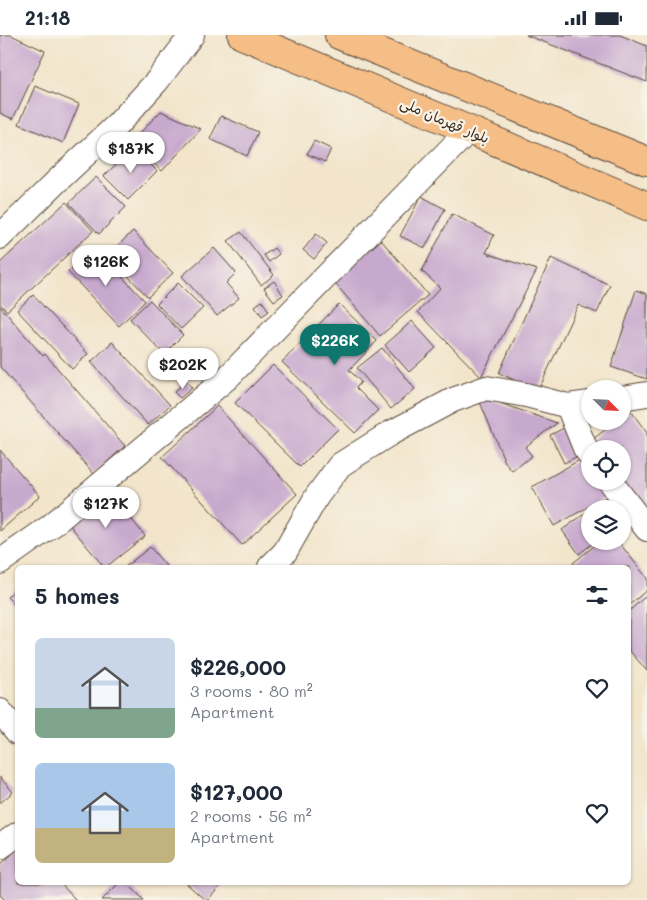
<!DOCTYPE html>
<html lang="en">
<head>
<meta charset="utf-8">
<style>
  :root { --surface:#fff; --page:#f2f2f3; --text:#1f2937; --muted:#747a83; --accent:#0f766e }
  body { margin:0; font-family:Mali,"Playpen Sans Arabic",sans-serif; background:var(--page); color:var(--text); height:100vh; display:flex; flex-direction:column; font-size:19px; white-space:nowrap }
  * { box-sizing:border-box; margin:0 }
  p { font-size:16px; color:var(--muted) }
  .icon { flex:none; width:28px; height:28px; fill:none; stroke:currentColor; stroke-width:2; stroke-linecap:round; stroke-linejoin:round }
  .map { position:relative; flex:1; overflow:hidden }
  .sheet { position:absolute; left:15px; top:530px; width:616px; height:320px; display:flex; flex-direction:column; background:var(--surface); border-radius:8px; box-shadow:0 1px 4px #0004 }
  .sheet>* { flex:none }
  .needle { width:32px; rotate:114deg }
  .controls { position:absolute; left:581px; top:345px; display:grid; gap:10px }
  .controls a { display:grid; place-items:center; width:50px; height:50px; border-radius:50%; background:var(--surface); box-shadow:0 1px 4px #0004; font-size:25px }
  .price { position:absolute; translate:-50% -42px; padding:0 11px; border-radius:18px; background:#fff; color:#222; font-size:16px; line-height:32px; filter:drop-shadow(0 1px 2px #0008) }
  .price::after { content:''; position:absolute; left:50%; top:30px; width:15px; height:11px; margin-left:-8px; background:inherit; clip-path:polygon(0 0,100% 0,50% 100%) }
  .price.active { background:var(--accent); color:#fff }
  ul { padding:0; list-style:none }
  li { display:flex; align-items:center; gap:15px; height:125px; padding:0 20px }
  li span { display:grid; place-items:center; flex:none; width:140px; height:100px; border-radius:8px; color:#555 }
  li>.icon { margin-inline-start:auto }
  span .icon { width:60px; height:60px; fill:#fffc; stroke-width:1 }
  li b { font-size:21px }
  h2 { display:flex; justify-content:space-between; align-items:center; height:60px; padding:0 20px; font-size:21px }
  .status { display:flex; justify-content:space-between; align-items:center; height:35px; padding:0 25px; background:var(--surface); direction:ltr }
  .status svg { height:14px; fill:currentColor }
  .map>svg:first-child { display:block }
  .building { fill:#c7a9ce }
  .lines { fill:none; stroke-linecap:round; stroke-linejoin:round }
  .street-casing { stroke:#564638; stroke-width:26 }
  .highway-casing { stroke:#564638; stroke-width:30 }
  .street { stroke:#fff; stroke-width:24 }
  .highway { stroke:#f6be87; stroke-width:28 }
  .labels { text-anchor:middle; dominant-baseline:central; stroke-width:4.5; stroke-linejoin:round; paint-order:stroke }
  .street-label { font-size:14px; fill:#3b2a1e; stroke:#f7f3e8 }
</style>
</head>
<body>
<div class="status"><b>21:18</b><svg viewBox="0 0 49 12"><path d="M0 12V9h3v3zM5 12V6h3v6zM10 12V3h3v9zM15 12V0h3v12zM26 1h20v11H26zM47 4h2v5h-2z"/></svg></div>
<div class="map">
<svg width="647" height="865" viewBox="0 0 647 865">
  <rect width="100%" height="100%" fill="#f7f3e8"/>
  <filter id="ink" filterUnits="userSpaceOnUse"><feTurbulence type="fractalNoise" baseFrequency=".02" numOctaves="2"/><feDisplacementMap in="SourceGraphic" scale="10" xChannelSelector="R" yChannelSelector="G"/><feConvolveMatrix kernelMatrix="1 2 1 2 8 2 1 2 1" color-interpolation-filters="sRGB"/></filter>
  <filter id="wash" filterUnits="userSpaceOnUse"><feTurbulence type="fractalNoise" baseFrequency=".0096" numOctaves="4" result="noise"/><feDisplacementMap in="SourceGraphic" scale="20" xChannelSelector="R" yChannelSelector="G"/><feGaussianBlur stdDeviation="1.12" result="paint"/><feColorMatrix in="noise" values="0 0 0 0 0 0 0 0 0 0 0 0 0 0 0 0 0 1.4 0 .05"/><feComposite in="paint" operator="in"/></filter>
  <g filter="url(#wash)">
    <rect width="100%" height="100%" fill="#f2e5cb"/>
    <g id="blocks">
      <g class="building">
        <polygon points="0,0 11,0 45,16 13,84 0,78"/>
        <polygon points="526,0 620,0 647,11 647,47"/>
        <polygon points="35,51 79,69 63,108 19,89"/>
        <polygon points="161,76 201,94 162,136 131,107"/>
        <polygon points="221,81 258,97 247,121 210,104"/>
        <polygon points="314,106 331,114 325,127 307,119"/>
        <polygon points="134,112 157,136 128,165 104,141"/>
        <polygon points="96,142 126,172 99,199 69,168"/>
        <polygon points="421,161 445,174 425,213 400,201"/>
        <polygon points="66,167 93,196 7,276 0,269 0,228"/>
        <polygon points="452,179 494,200 486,218 537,235 481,342 418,277 440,253 422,236"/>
        <polygon points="133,196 173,238 148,262 108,220"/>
        <polygon points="241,197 274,240 261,250 228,206"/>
        <polygon points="316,199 327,208 314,224 303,215"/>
        <polygon points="381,205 428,260 380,301 333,246"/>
        <polygon points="94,212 145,266 119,291 68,237"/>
        <polygon points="214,213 236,238 226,248 239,263 217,281 182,241"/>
        <polygon points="274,213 279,219 269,227 264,220"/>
        <polygon points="551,223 610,250 597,278 578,270 538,356 499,338"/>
        <polygon points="274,246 283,260 274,266 264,253"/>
        <polygon points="178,248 203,273 181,294 157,269"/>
        <polygon points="636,255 647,259 647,344 611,332"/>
        <polygon points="33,260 88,319 72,334 17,275"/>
        <polygon points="150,265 183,300 164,319 130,284"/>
        <polygon points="262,266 269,276 262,281 255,271"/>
        <polygon points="339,269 377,306 349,335 361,347 356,353 378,375 355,398 282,327"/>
        <polygon points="0,271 43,321 45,319 125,411 94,439 0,332"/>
        <polygon points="412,286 436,313 409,337 385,310"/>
        <polygon points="112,307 170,370 148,390 91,327"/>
        <polygon points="382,313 415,354 391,374 357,333"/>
        <polygon points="273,330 338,394 300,432 235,368"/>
        <polygon points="186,346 192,353 180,363 174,357"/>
        <polygon points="477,360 557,388 525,412 532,421 512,436 505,427"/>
        <polygon points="217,371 297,459 242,510 162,422"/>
        <polygon points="631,376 647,398 647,484 622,446 622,414 594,414 589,407 617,386 622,386 622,382"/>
        <polygon points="570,390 584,418 564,428 550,400"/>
        <polygon points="0,415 40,461 0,496"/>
        <polygon points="583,423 590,434 590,446 597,446 606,462 554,491 532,452"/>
        <polygon points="108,455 145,501 106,532 104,532 68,488"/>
        <polygon points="606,464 613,474 592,474"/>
        <polygon points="590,475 590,506 596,506 579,519 562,495"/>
        <polygon points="600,506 618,506 647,543 647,555 629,570 629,532 576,532 573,528"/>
        <polygon points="150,512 167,532 125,532"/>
        <polygon points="18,552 18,573 7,562"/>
        <polygon points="647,560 647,636 629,615 629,576"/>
        <polygon points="0,742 13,757 0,768"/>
        <polygon points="18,814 18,848 60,848 76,865 5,865 0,860 0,830"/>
        <polygon points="119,848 127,848 144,865 102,865"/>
        <polygon points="186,848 223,848 208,865 205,865"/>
      </g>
    </g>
  </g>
  <g filter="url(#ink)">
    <use href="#blocks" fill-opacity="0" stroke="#564638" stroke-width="1"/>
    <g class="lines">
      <defs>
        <g id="street">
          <polyline points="0,202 56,147 117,90 157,46 192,0"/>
          <polyline points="622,363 647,359"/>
          <polyline points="568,371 585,413 590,420"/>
          <polyline points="610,446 647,494"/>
          <polyline points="0,527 51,491 228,342 469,95"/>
          <polyline points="270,532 285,517 317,461 340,430 389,399 453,365 486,353 526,360 568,371 590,368"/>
          <polyline points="0,676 18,698"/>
          <polyline points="0,812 18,799"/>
        </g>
        <g id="highway">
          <polyline points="242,0 469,95 647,171"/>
          <polyline points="339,0 647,126"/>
        </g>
      </defs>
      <use href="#street" class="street-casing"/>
      <use href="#highway" class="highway-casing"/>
      <use href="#street" class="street"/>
      <use href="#highway" class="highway"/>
    </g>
  </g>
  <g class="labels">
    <g class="street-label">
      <text transform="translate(445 85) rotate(23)">بلوار قهرمان ملی</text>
    </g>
  </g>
</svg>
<div class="controls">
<a><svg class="needle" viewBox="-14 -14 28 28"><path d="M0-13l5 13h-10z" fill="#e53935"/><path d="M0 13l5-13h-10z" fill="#747a83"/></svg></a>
<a><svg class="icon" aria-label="locate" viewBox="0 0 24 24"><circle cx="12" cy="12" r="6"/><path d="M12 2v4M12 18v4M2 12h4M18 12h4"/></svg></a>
<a><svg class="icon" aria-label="layers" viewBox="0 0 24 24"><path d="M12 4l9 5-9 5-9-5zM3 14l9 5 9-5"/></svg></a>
</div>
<b class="price" style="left:131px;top:139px">$187K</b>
<b class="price" style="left:106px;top:252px">$126K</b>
<b class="price active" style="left:335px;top:331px">$226K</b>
<b class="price" style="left:183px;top:355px">$202K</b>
<b class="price" style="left:106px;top:494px">$127K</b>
<section class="sheet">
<h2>5 homes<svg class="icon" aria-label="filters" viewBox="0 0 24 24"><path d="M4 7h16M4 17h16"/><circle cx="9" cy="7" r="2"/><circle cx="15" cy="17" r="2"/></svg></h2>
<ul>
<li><span style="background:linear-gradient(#c9d6e8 70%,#7fa58c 0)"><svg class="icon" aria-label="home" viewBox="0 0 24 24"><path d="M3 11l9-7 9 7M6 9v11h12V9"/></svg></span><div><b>$226,000</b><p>3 rooms · 80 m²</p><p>Apartment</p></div><svg class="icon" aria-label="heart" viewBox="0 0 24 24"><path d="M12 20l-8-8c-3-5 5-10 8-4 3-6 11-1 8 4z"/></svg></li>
<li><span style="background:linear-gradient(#a9c7e8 65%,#c2b280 0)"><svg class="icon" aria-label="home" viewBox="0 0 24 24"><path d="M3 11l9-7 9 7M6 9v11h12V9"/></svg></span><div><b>$127,000</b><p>2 rooms · 56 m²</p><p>Apartment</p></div><svg class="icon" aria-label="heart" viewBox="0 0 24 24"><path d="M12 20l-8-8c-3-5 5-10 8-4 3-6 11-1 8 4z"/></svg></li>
</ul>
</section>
</div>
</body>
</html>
